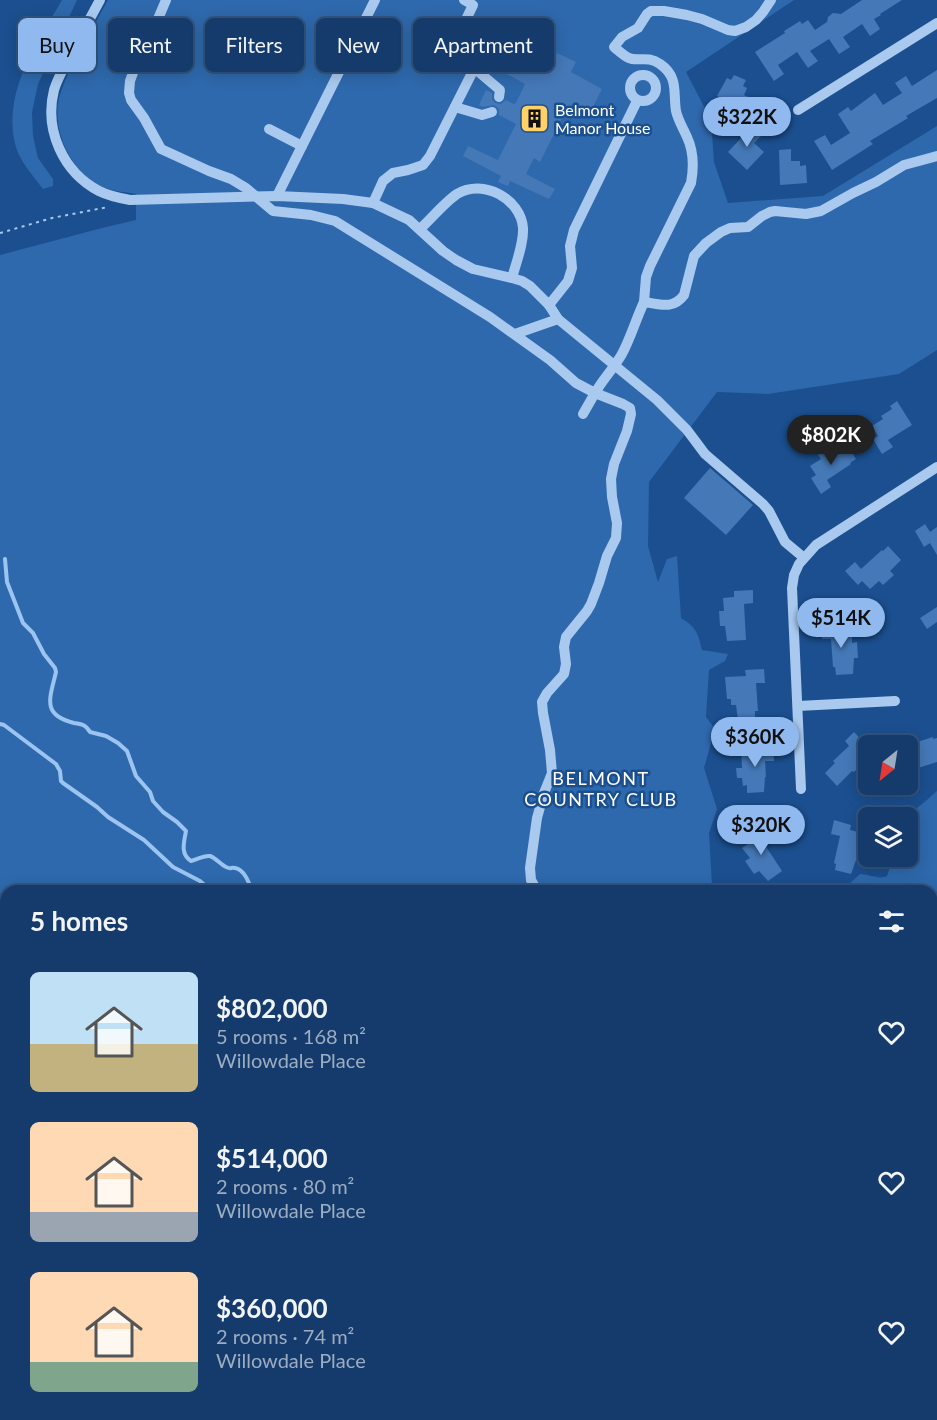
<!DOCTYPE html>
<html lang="en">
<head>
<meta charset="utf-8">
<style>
  :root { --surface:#143b6b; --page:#214673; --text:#f1f3f6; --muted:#9dadc1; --line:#33557e; --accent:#90b9f0 }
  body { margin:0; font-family:Lato,sans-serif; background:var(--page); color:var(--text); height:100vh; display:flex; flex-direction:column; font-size:22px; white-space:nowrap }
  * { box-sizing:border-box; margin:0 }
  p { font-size:20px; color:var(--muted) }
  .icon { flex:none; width:33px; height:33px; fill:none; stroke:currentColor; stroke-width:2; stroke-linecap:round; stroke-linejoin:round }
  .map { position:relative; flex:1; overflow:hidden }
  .side { position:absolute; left:0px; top:885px; width:938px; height:536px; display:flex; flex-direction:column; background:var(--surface); border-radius:18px 18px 0 0; box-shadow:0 3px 15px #0003,0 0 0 2px var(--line) }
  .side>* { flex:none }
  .hud { position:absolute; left:18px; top:18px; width:600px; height:54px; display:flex; gap:12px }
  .needle { width:39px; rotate:210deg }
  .fabs { position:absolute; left:858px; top:735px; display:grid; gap:12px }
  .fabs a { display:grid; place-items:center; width:60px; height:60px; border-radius:9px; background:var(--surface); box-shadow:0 3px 15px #0003,0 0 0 2px var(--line); font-size:30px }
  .price { position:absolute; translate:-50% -51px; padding:0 14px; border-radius:21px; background:var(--accent); color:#111; font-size:20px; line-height:39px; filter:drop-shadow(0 2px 3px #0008) }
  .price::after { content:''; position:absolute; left:50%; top:36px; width:18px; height:14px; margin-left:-9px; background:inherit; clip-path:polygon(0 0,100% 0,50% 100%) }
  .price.on { background:#222; color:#fff }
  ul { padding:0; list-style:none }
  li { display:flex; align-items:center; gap:18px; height:150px; padding:0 30px }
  li span { display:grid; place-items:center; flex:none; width:168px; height:120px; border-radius:9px; color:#555 }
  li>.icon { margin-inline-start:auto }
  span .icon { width:72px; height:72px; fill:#fffc; stroke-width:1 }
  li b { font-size:26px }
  h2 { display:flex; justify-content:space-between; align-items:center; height:72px; padding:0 30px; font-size:26px }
  .pill { padding:0 21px; border-radius:9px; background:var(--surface); box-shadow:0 3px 15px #0003,0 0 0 2px var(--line); font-size:21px; line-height:54px }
  .pill.on { background:var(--accent); color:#111 }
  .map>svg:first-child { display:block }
  .green { fill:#2e69ad }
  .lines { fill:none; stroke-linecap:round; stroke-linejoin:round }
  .stream { stroke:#9cc4f0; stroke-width:4 }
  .building { fill:#4478b7 }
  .path { stroke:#a9c9ee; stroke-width:2; stroke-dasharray:3 4.5; stroke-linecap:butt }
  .minor { stroke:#a9c9ee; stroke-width:10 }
  .labels { text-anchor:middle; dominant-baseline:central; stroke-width:5; stroke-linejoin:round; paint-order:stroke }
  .poi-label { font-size:16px; fill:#fff; stroke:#1b4f8f; text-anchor:start }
  .neighbourhood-label { font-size:18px; letter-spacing:1.5px; fill:#fff; stroke:#1b4f8f }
</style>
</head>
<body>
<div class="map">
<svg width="937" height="1420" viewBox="0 0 937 1420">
  <rect width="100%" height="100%" fill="#1b4f8f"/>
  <g class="green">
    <path d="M62,0H77L38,84L32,112L33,136L38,158L53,179V186L43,189C34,177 22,164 17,150C0,95 36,45 62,0Z"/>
    <path d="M108,0H794L686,72L711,120L714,162L728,203L823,196L937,126V350L899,374L768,394L717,392L649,482L648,546L658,582L667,559L677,556L681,618C696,627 698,633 702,650L728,654L725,661L709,670L706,717L715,729L704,768L717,809L709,833L712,885L717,891H6V1414H932V1331L937,1341V1420H0V255L102,228L136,220V194C124,192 111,191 100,186C70,171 50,127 60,95C70,63 92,30 108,0Z"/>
    <path d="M937,791V921L932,927V891H817C825,886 831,888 840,891L848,885L860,874C869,874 879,880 887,876L890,867L887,857L908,856V818L891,817C898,813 907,815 914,810C922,805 930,797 937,791Z"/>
  </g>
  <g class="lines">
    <g class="stream">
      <path d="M5,559L7,582L23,623L33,633L44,654L55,668L56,672C50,698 41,715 74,723C82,724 86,725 90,732L106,736L118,743L127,751L136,776L150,792L153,801L163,812L177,822L186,831C184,842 180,854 191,861C196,860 204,855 210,856C216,858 220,864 226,867C233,870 228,867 235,868C245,870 249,883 252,891"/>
      <polyline points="0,724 4,725 56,764 60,771 61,781 63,783 97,807 108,817 144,840 173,867 200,881 211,891"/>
      <polyline points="0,1148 6,1153"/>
      <polyline points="768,1420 770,1414"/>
    </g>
  </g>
  <g class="building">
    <polygon points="862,0 902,0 880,14 881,15 874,19 880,29 870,36 862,24 843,37 850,47 839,54 829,39 810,51 818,61 808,68 797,52 778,65 784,74 774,81 755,52 785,33 784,31 800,21 802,24 808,20 815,30 827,22 828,17 833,13 841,14"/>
    <polygon points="520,47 552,63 557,53 576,62 571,72 602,89 590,113 572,104 567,113 565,112 540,162 534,158 526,174 555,189 549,199 510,181 508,186 498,182 501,176 463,156 468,146 498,160 516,124 499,115 499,109 494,105 483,107 479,105 486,90 492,93 492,99 495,103 501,104 506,100 514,104 516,103 525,84 507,74"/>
    <polygon points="937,70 937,98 906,116 908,118 870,141 873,144 832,170 814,141 825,135 831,145 850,133 838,114 848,107 851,111 875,93 883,105 902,93 895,83 906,76 912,86"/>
    <polygon points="734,75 746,80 743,86 747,88 744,95 754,100 748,112 717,96 727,78 731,80"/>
    <polygon points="753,125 763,134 754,143 764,152 747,170 728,152"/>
    <polygon points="791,149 791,161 800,161 800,166 806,165 807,183 780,185 779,150"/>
    <polygon points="897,401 912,425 888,440 893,447 882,454 873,439 878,436 872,426 883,419 881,416 892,409 890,406"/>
    <polygon points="847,444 856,459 850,463 851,464 827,480 831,487 821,494 811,478 816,475 810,466 821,459 818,455 830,447 833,451"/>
    <polygon points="710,468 753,505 726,535 684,498"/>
    <polygon points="925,524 930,532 937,527 937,555 930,543 924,547 915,531"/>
    <polygon points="888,546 901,560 890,571 894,575 883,585 879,581 870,589 862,581 858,585 845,571 855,562 861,569 882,550 883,551"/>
    <polygon points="753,590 753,603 744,604 746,640 727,641 725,626 720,626 719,611 724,611 723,598 734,597 734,591"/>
    <polygon points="937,607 937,622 927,629 920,618"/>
    <polygon points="840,625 840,631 852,631 852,643 857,642 858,658 854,658 853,674 836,675 835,667 833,667 831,639 822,639 822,626"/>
    <polygon points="764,669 765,683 756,683 758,711 755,711 755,719 738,720 736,705 731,705 731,699 727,699 725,677 746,676 745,670"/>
    <polygon points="854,732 868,747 868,750 861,757 866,761 866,768 858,768 854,772 852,771 837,786 825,773 835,763 833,761 849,746 845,741"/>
    <polygon points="915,737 917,742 933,737 933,739 937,738 937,762 918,768 915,757 908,759 908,739"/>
    <polygon points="773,747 774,761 765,761 766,777 765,777 764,792 747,793 747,785 743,786 742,778 737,778 736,768 742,768 741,748"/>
    <polygon points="834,820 851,825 850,830 862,833 860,845 863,846 860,861 856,860 851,874 835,870 836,864 834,863 840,836 831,834"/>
    <polygon points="763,826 770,837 763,842 782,871 768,881 759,871 754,874 745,861 750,858 742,848 751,842 748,837"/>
  </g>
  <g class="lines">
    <polyline class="path" points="0,233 52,218 108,207"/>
    <g class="minor">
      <path d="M100,0C90,18 81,35 72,53C65,65 58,77 54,90C44,130 63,172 99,191C109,196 119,198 130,200L277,196L343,199L373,203L409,220L443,251L456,260L473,269L512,278L522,281L530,286L549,305L568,281L572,268L570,246L574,230L637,101"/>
      <polyline points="166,0 152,33 142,48 130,81 129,93 131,100 144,118 161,149 209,171 231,179 246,188 273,211 311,215 335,221 490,317 550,360 576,383 595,393 583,414"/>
      <polyline points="474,68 500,90 499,97"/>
      <circle cx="643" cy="88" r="13"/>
      <polyline points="455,107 482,115 492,112"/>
      <polyline points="798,110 937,23"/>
      <polyline points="269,129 302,146"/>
      <polyline points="277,196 375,0"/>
      <polyline points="373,203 383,181 393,173 408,170 423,165 430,156 478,61 479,47 468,36 460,32 473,5 464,0"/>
      <path d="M420,229C431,219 445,202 457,194C483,178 521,199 523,228C524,243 516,263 512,278"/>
      <path d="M644,302L646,277L650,266L691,183C694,167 694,152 687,137C683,128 678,120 676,111C673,93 679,77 660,64C648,55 637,62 629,58C624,56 619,51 614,47L622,37L638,28L647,14L651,11H664L687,15L702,19L728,30L735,31L746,27L756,20L763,12L771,0"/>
      <polyline points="549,305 558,319 657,400 687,430 705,454 763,504 769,511 785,542 803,557"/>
      <polyline points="515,334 558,319"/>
      <polyline points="798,706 895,701"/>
      <polyline points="801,789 792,588 794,575 799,564 816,545 937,467"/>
      <path d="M537,891L531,880L530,868L537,818L544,793L552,773L550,750L543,713L542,702L547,693L564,674L566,664L564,647L566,637L587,611L591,604L599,583L607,556L616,538L617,523L612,497L611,479L614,464L627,431L631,414L630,408L623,404L595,393C603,379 614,368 622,354C631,337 636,319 644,302C660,304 673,310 684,295L694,256L706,243L721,232L730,228L748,227L762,216L770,212L775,211L806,214L821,211L853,193L876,182L904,165L937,156"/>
      <polyline points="932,1095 937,1072"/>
      <polyline points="932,1126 937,1148"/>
      <polyline points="887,1414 890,1420"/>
    </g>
  </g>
  <defs>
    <symbol id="building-square" viewBox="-11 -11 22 22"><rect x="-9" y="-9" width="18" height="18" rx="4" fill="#ffd166" stroke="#1b4f8f"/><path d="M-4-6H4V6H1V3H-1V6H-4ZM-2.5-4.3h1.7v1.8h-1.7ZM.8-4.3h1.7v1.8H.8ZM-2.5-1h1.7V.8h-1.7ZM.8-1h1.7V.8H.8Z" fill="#111"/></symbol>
  </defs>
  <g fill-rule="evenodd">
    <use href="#building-square" x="518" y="102" width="33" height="33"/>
  </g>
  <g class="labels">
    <g class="poi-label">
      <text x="555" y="109">Belmont<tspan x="555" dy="18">Manor House</tspan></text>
    </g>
    <g class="neighbourhood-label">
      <text x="601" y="778">BELMONT<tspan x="601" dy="21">COUNTRY CLUB</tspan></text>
    </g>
  </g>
</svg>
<div class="fabs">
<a><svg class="needle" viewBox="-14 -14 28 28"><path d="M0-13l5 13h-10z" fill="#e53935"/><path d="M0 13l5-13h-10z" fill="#9dadc1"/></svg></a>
<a><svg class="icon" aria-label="layers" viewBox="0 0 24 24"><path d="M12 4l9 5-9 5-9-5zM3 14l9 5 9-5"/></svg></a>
</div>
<b class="price" style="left:747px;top:148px">$322K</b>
<b class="price on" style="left:831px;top:466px">$802K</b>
<b class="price" style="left:841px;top:649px">$514K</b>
<b class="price" style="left:755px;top:768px">$360K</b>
<b class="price" style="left:761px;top:856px">$320K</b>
<div class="hud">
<a class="pill on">Buy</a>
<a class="pill">Rent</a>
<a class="pill">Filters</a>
<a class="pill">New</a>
<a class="pill">Apartment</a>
</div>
<section class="side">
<h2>5 homes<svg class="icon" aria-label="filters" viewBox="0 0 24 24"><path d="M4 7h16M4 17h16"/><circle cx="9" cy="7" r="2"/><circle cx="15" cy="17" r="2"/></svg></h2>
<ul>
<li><span style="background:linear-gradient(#bfe0f5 60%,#c2b280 0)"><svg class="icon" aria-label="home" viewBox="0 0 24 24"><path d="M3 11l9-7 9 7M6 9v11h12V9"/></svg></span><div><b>$802,000</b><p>5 rooms · 168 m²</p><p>Willowdale Place</p></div><svg class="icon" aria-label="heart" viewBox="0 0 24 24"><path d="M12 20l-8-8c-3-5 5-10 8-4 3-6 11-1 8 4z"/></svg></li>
<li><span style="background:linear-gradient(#ffd9b3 75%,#9aa5b1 0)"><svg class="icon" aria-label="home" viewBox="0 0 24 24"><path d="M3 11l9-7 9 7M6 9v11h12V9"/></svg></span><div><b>$514,000</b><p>2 rooms · 80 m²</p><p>Willowdale Place</p></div><svg class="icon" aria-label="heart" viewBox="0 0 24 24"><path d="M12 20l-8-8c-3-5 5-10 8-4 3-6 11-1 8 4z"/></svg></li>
<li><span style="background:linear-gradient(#ffd9b3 75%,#7fa58c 0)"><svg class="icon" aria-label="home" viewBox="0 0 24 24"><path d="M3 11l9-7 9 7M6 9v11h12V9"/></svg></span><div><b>$360,000</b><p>2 rooms · 74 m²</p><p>Willowdale Place</p></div><svg class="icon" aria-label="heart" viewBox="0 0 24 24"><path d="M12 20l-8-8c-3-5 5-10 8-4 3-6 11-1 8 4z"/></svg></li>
</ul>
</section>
</div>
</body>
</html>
